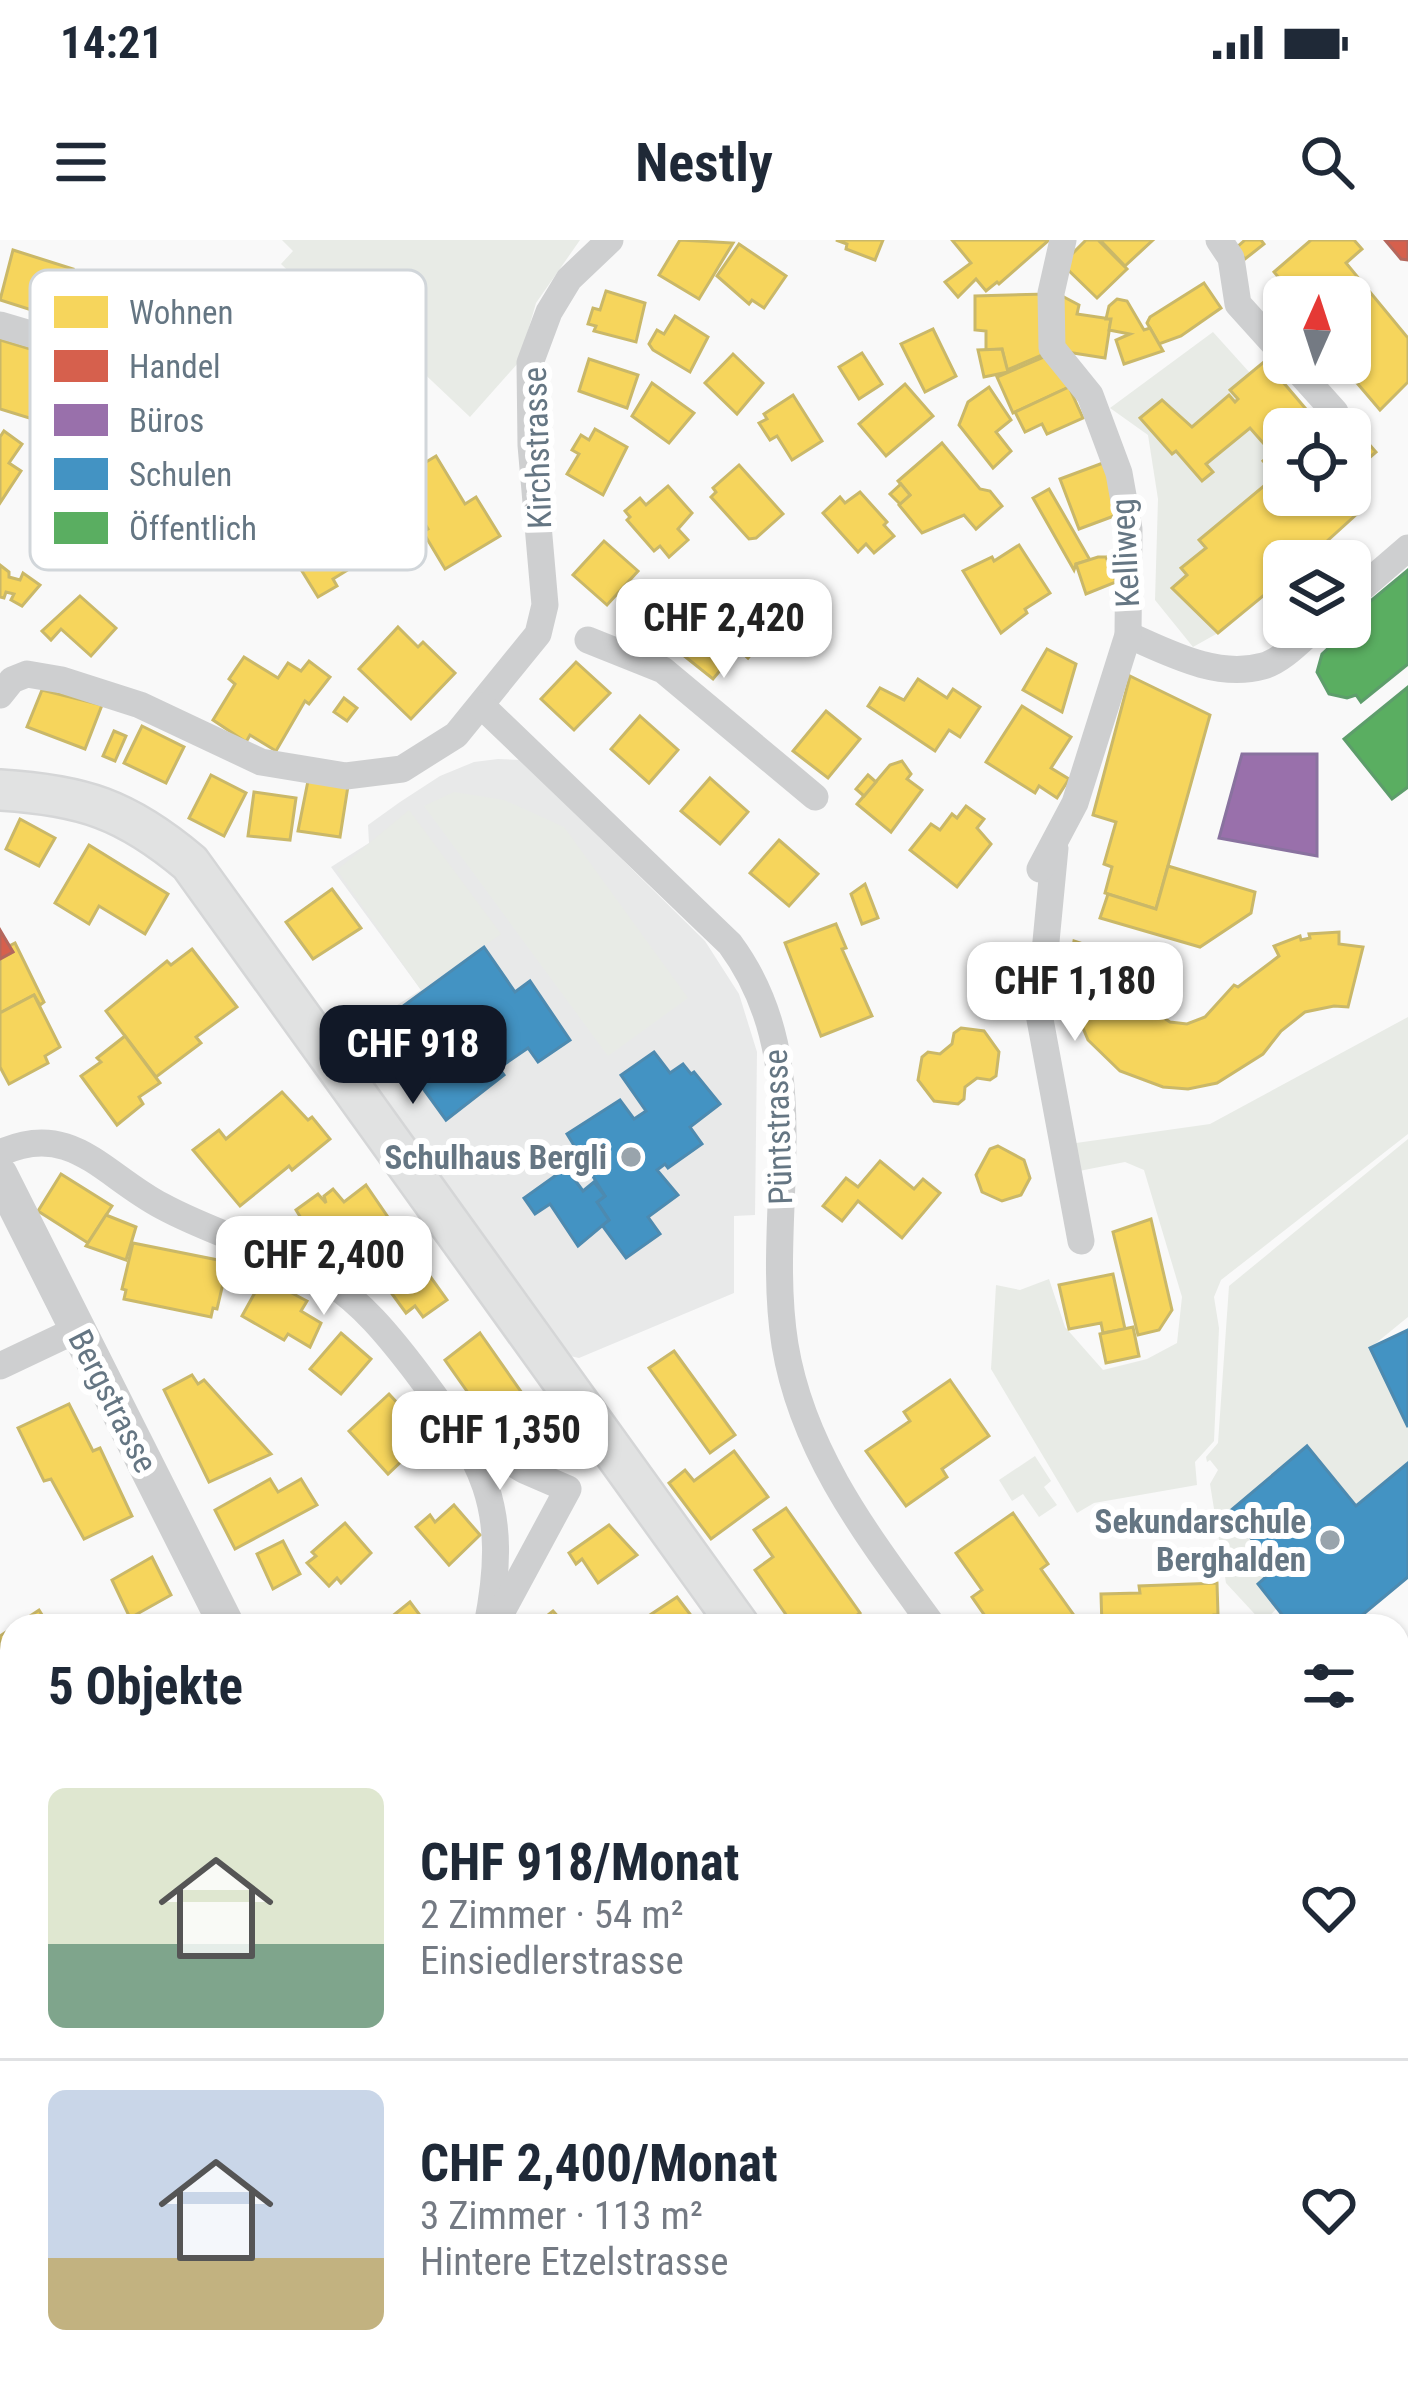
<!DOCTYPE html>
<html lang="de">
<head>
<meta charset="utf-8">
<style>
  :root { --surface:#fff; --page:#f6f6f7; --text:#1f2937; --muted:#747a83; --line:#e0e1e3; --accent:#111827 }
  body { margin:0; font-family:"Roboto Condensed",sans-serif; background:var(--page); color:var(--text); height:100vh; display:flex; flex-direction:column; font-size:45px; white-space:nowrap }
  * { box-sizing:border-box; margin:0 }
  p { font-size:39px; color:var(--muted) }
  .icon { flex:none; width:66px; height:66px; fill:none; stroke:currentColor; stroke-width:2; stroke-linecap:round; stroke-linejoin:round }
  .map { position:relative; flex:1; overflow:hidden }
  .panel { position:absolute; left:0px; top:1374px; width:1410px; height:771px; display:flex; flex-direction:column; background:var(--surface); border-radius:36px 36px 0 0; box-shadow:0 3px 9px #0004 }
  .panel>* { flex:none }
  .needle { width:78px; rotate:3deg }
  .tools { position:absolute; left:1263px; top:36px; display:grid; gap:24px }
  .tools a { display:grid; place-items:center; width:108px; height:108px; border-radius:18px; background:var(--surface); box-shadow:0 3px 9px #0004; font-size:60px }
  .price { position:absolute; translate:-50% -102px; padding:0 27px; border-radius:24px; background:#fff; color:#222; font-size:39px; line-height:78px; filter:drop-shadow(0 3px 6px #0008) }
  .price::after { content:''; position:absolute; left:50%; top:72px; width:36px; height:27px; margin-left:-18px; background:inherit; clip-path:polygon(0 0,100% 0,50% 100%) }
  .price.on { background:var(--accent); color:#fff }
  ul { padding:0; list-style:none }
  li { display:flex; align-items:center; gap:36px; height:300px; padding:0 48px }
  li+li { border-top:3px solid var(--line) }
  li span { display:grid; place-items:center; flex:none; width:336px; height:240px; border-radius:18px; color:#555 }
  li>.icon { margin-inline-start:auto }
  span .icon { width:144px; height:144px; fill:#fffc; stroke-width:1 }
  li b { font-size:51px }
  h2 { display:flex; justify-content:space-between; align-items:center; height:144px; padding:0 48px; font-size:51px }
  .status { display:flex; justify-content:space-between; align-items:center; height:84px; padding:0 60px; background:var(--surface); direction:ltr }
  .status svg { height:33px; fill:currentColor }
  header { display:flex; justify-content:space-between; align-items:center; height:156px; padding:0 48px; background:var(--surface); font-size:54px; font-weight:700 }
  .map>svg:first-child { display:block }
  .built { fill:#e8e9e9 }
  .green { fill:#e8ebe6 }
  .homes { fill:#f6d55c; stroke:#cab868; stroke-width:3 }
  .shops { fill:#d6604d; stroke:#b4675d; stroke-width:3 }
  .offices { fill:#9970ab; stroke:#89729f; stroke-width:3 }
  .schools { fill:#4393c3; stroke:#4d8ab0; stroke-width:3 }
  .public { fill:#5aae61; stroke:#5d9d6b; stroke-width:3 }
  .lines { fill:none; stroke-linecap:round; stroke-linejoin:round }
  .secondary-casing { stroke:#d5d6d7; stroke-width:44 }
  .minor { stroke:#cecfd0; stroke-width:27 }
  .tertiary { stroke:#cecfd0; stroke-width:36 }
  .secondary { stroke:#e1e2e2; stroke-width:39 }
  .poi-dot { fill:#99a4ac; stroke:#fff; stroke-width:4.5 }
  .labels { text-anchor:middle; dominant-baseline:central; stroke-width:12; stroke-linejoin:round; paint-order:stroke }
  .street-label { font-size:33px; fill:#657683; stroke:#fff }
  .poi-label { font-size:33px; font-weight:bold; fill:#657683; stroke:#fff; text-anchor:end }
  .key { fill:#fff; stroke:#d1d6da; stroke-width:3 }
  .key-label { font-size:33px; fill:#657683 }
</style>
</head>
<body>
<div class="status"><b>14:21</b><svg viewBox="0 0 49 12"><path d="M0 12V9h3v3zM5 12V6h3v6zM10 12V3h3v9zM15 12V0h3v12zM26 1h20v11H26zM47 4h2v5h-2z"/></svg></div>
<header><svg class="icon" aria-label="menu" viewBox="0 0 24 24"><path d="M4 6h16M4 12h16M4 18h16"/></svg>Nestly<svg class="icon" aria-label="search" viewBox="0 0 24 24"><circle cx="10" cy="10" r="6"/><path d="M15 15l6 6"/></svg></header>
<div class="map">
<svg width="1408" height="2143" viewBox="0 0 1408 2143">
  <rect width="100%" height="100%" fill="#f9f9f9"/>
  <polygon class="built" points="498,519 521,520 705,701 739,754 757,812 755,975 734,976 734,1053 579,1118 561,1114 340,801 421,750 331,627 369,603 368,585 400,562 440,536 474,522"/>
  <g class="green">
    <polygon points="282,0 580,0 536,63 519,122 470,177 357,70 344,84 281,24 293,11"/>
    <polygon points="1213,92 1250,133 1265,121 1323,189 1284,189 1284,255 1350,255 1350,192 1355,188 1376,212 1354,231 1362,240 1351,250 1364,265 1305,321 1296,321 1289,314 1270,330 1280,342 1218,393 1193,407 1155,360 1158,259 1148,195 1110,168"/>
    <polygon points="454,552 504,560 564,587 688,758 608,816 424,566"/>
    <polygon points="409,570 501,694 421,750 337,630"/>
    <polygon points="1408,777 1408,894 1221,1040 1214,1057 1219,1088 1214,1201 1195,1222 1197,1245 1094,1263 1077,1273 991,1129 996,1045 1020,1050 1049,1039 1065,1087 1103,1130 1147,1119 1177,1103 1182,1057 1144,930 1125,922 1074,932 1069,904 1210,884"/>
    <polygon points="1408,899 1408,1077 1370,1108 1408,1187 1408,1223 1356,1266 1306,1207 1230,1271 1276,1328 1259,1344 1277,1368 1263,1383 1226,1343 1210,1244 1218,1230 1210,1220 1207,1222 1206,1217 1218,1203 1229,1046"/>
    <polygon points="1035,1216 1051,1241 1044,1247 1057,1265 1039,1277 1023,1254 1012,1261 999,1240"/>
    <polygon points="1408,1645 1408,1774 1398,1762 1398,1653"/>
  </g>
  <g class="homes">
    <polygon points="680,0 733,3 699,59 659,35"/>
    <polygon points="836,0 883,0 875,20 846,9 847,4"/>
    <polygon points="952,0 1049,0 999,44 997,42 986,51 976,39 958,57 945,42 971,23"/>
    <polygon points="1086,0 1098,0 1127,29 1097,58 1062,24"/>
    <polygon points="1100,0 1153,0 1125,26"/>
    <polygon points="1245,0 1261,0 1264,4 1245,19 1236,8"/>
    <polygon points="1311,0 1354,0 1362,9 1346,23 1408,98 1408,142 1380,170 1340,123 1350,123 1350,57 1295,57 1274,32"/>
    <polygon points="739,4 786,36 764,68 752,60 749,64 717,36"/>
    <polygon points="13,10 73,29 57,78 0,60"/>
    <polygon points="1204,43 1221,68 1181,96 1159,104 1147,83 1150,77"/>
    <polygon points="606,51 645,63 636,102 594,91 596,86 588,84 593,68 600,70"/>
    <polygon points="1047,54 1047,113 1007,130 1002,109 986,110 986,91 975,90 975,56"/>
    <polygon points="1062,56 1079,65 1077,74 1111,79 1105,118 1054,110"/>
    <polygon points="1117,59 1127,61 1144,90 1150,88 1163,111 1124,124 1116,100 1130,94 1109,90 1111,79 1106,79 1109,66"/>
    <polygon points="675,76 708,97 690,132 653,110 649,104 657,90 664,94"/>
    <polygon points="933,89 956,136 925,152 901,104"/>
    <polygon points="0,100 107,132 88,196 0,169"/>
    <polygon points="1002,109 1008,132 984,137 978,110"/>
    <polygon points="862,113 882,144 859,159 839,127"/>
    <polygon points="1053,113 1069,147 1013,173 997,137"/>
    <polygon points="733,114 763,143 737,174 705,143"/>
    <polygon points="589,119 638,135 627,168 579,151"/>
    <polygon points="1265,121 1323,189 1284,189 1284,255 1350,255 1350,192 1355,188 1376,212 1354,231 1362,240 1350,250 1364,265 1359,272 1305,321 1296,321 1290,314 1270,330 1280,342 1218,393 1172,348 1187,335 1181,328 1206,308 1199,300 1276,236 1263,221 1272,213 1250,188 1206,224 1213,232 1202,241 1176,211 1172,214 1140,178 1162,160 1192,187 1229,155 1235,162 1238,159 1230,150"/>
    <polygon points="652,143 694,173 669,203 632,176"/>
    <polygon points="905,144 933,176 886,216 859,184"/>
    <polygon points="989,147 1011,180 996,192 1011,211 993,228 959,185 968,162"/>
    <polygon points="1069,147 1083,178 1047,194 1042,184 1025,192 1015,172"/>
    <polygon points="793,155 822,201 792,220 777,196 770,200 759,183 767,179 764,174"/>
    <polygon points="595,189 627,207 603,255 567,234 579,214 572,210 581,195 589,200"/>
    <polygon points="4,191 22,204 9,223 21,231 0,263 0,197"/>
    <polygon points="942,203 980,249 990,251 1002,266 976,289 964,275 922,293 899,265 910,255 898,241"/>
    <polygon points="436,216 465,264 476,257 500,296 445,329 423,292 428,289 398,239"/>
    <polygon points="1103,223 1122,273 1079,289 1060,239"/>
    <polygon points="739,225 783,274 756,298 749,299 711,257 716,252 713,248"/>
    <polygon points="901,244 910,255 900,264 890,254"/>
    <polygon points="668,246 692,273 678,289 688,300 669,317 660,306 654,311 627,280 630,277 625,271 640,258 646,265"/>
    <polygon points="1049,249 1090,320 1076,324 1074,330 1033,258"/>
    <polygon points="860,252 887,282 884,285 894,296 874,313 866,304 858,312 823,273 840,257 845,263"/>
    <polygon points="331,289 354,326 333,339 337,346 318,357 289,310"/>
    <polygon points="604,301 638,331 607,365 573,335"/>
    <polygon points="1019,305 1050,353 1025,369 1027,373 1001,393 963,331 992,317 994,321"/>
    <polygon points="1098,317 1106,317 1116,342 1086,354 1076,324"/>
    <polygon points="0,325 9,332 9,337 20,340 23,333 40,345 22,366 11,360 14,354 6,352 4,358 0,357"/>
    <polygon points="80,356 116,388 91,416 61,389 51,400 42,391"/>
    <polygon points="720,376 760,403 748,418 738,409 713,439 673,407 688,389 700,399"/>
    <polygon points="398,387 418,407 423,402 455,433 411,479 359,429"/>
    <polygon points="1047,409 1076,424 1062,472 1023,450"/>
    <polygon points="244,417 278,438 288,423 301,431 309,421 330,437 309,464 305,461 276,511 250,495 246,502 213,480 235,444 229,439"/>
    <polygon points="576,422 610,453 574,490 541,459"/>
    <polygon points="1130,436 1210,475 1156,669 1105,653 1112,627 1104,624 1116,582 1093,575"/>
    <polygon points="918,439 947,458 953,449 980,467 960,497 949,490 935,511 868,466 880,448 904,460"/>
    <polygon points="42,450 102,465 85,509 27,487"/>
    <polygon points="344,458 357,468 347,481 334,472"/>
    <polygon points="1022,466 1071,497 1051,528 1069,539 1057,558 1039,546 1035,553 986,522"/>
    <polygon points="826,471 860,499 828,538 793,511"/>
    <polygon points="640,476 678,510 649,543 611,509"/>
    <polygon points="142,486 184,507 166,543 124,523"/>
    <polygon points="114,491 126,496 115,521 103,516"/>
    <polygon points="902,521 911,534 907,539 922,550 891,592 857,564 890,525"/>
    <polygon points="211,535 246,553 224,596 189,578"/>
    <polygon points="868,535 876,542 864,556 856,549"/>
    <polygon points="710,538 748,572 720,604 681,571"/>
    <polygon points="308,541 348,546 340,597 298,591"/>
    <polygon points="254,552 296,558 290,600 248,596"/>
    <polygon points="966,566 984,579 977,588 991,604 957,647 910,610 931,584 940,590 952,574 957,578"/>
    <polygon points="20,579 55,598 39,626 6,609"/>
    <polygon points="779,600 818,634 789,666 750,633"/>
    <polygon points="89,605 168,654 145,694 99,666 89,684 55,663"/>
    <polygon points="1168,626 1255,652 1251,673 1200,707 1100,678 1108,654 1156,669"/>
    <polygon points="865,644 878,678 862,684 851,654"/>
    <polygon points="332,649 361,688 313,719 286,682"/>
    <polygon points="836,684 846,708 842,709 872,776 821,796 785,703"/>
    <polygon points="1339,692 1339,704 1363,707 1348,767 1334,766 1305,772 1281,791 1263,814 1217,843 1188,849 1163,847 1120,831 1088,800 1070,757 1065,759 1062,731 1069,730 1074,701 1138,722 1141,746 1135,747 1146,762 1143,764 1170,782 1187,784 1205,777 1234,745 1238,747 1279,716 1274,706 1300,696 1301,700 1310,698 1309,694"/>
    <polygon points="15,703 44,762 40,765 34,755 0,773 0,719 13,712 9,706"/>
    <polygon points="192,709 237,767 196,797 201,803 156,837 106,771 167,721 171,725"/>
    <polygon points="34,755 60,807 45,816 48,823 9,844 0,827 0,773"/>
    <polygon points="961,788 984,791 999,812 996,836 990,840 977,838 965,847 964,859 958,864 934,861 918,840 922,817 928,812 940,814 952,804 954,793"/>
    <polygon points="125,796 160,843 139,857 143,864 117,885 81,836 101,822 97,818"/>
    <polygon points="282,852 308,880 312,877 330,899 292,930 289,926 240,966 193,910 219,890 226,899"/>
    <polygon points="998,906 1024,920 1030,938 1021,955 1002,961 982,952 976,935 990,909"/>
    <polygon points="880,921 914,949 923,939 940,953 902,998 858,961 842,981 823,966 846,938 858,947"/>
    <polygon points="61,934 112,966 88,1003 38,971"/>
    <polygon points="366,945 394,986 356,1014 336,990 317,1004 296,970 318,954 326,963 324,956 333,949 344,962"/>
    <polygon points="106,975 136,987 126,1020 86,1006"/>
    <polygon points="1151,979 1172,1070 1159,1090 1138,1095 1113,992"/>
    <polygon points="133,1003 228,1022 217,1069 213,1068 211,1077 124,1059 126,1050 122,1049"/>
    <polygon points="412,1011 447,1060 423,1077 415,1066 406,1073 379,1036"/>
    <polygon points="1113,1034 1125,1089 1103,1093 1101,1083 1069,1089 1059,1045"/>
    <polygon points="263,1038 307,1061 301,1071 321,1083 310,1107 288,1094 284,1100 242,1076"/>
    <polygon points="1133,1087 1139,1116 1106,1123 1100,1094"/>
    <polygon points="341,1093 371,1119 341,1154 310,1129"/>
    <polygon points="480,1093 524,1156 488,1181 445,1120"/>
    <polygon points="674,1111 735,1195 710,1213 649,1128"/>
    <polygon points="192,1135 198,1144 204,1140 271,1214 209,1242 164,1150"/>
    <polygon points="950,1140 989,1196 942,1229 947,1237 906,1266 866,1211 910,1181 904,1172"/>
    <polygon points="389,1154 428,1196 388,1234 349,1191"/>
    <polygon points="69,1164 93,1211 100,1208 132,1276 84,1299 51,1239 44,1241 18,1188"/>
    <polygon points="734,1211 768,1257 711,1299 669,1243 685,1230 694,1241"/>
    <polygon points="270,1239 278,1252 301,1239 317,1265 235,1309 215,1270"/>
    <polygon points="454,1265 480,1295 449,1325 416,1287 430,1275 435,1282"/>
    <polygon points="786,1268 860,1373 842,1386 794,1386 755,1330 773,1317 754,1290"/>
    <polygon points="1013,1273 1048,1324 1041,1329 1073,1374 1056,1386 992,1386 972,1357 982,1350 956,1313"/>
    <polygon points="345,1283 371,1313 341,1343 337,1338 329,1346 307,1323 316,1316 312,1312"/>
    <polygon points="609,1285 637,1315 598,1343 582,1319 576,1324 569,1313"/>
    <polygon points="283,1301 300,1334 273,1349 257,1314"/>
    <polygon points="152,1317 171,1355 130,1378 112,1340"/>
    <polygon points="1217,1343 1218,1375 1214,1375 1214,1386 1102,1386 1101,1354 1140,1353 1139,1346"/>
    <polygon points="677,1357 699,1386 649,1386 644,1379"/>
    <polygon points="410,1362 428,1386 380,1386"/>
    <polygon points="39,1370 49,1386 15,1386"/>
    <polygon points="553,1371 561,1380 567,1376 575,1386 534,1386"/>
    <polygon points="12,1388 12,1466 7,1469 0,1458 0,1437 7,1431 0,1421 0,1396"/>
    <polygon points="0,1570 12,1588 12,1625 0,1632"/>
    <polygon points="0,1833 12,1845 12,1860 0,1873"/>
    <polygon points="12,1971 12,2010 0,1999 0,1985"/>
    <polygon points="0,2078 12,2089 10,2116 0,2107"/>
    <polygon points="176,2133 239,2133 235,2143 168,2142"/>
    <polygon points="239,2133 263,2133 255,2143 235,2143"/>
    <polygon points="263,2133 288,2133 296,2142 255,2143"/>
    <polygon points="409,2133 434,2133 435,2134 429,2143 400,2143"/>
  </g>
  <g class="shops">
    <polygon points="1385,0 1408,0 1408,20 1401,19"/>
    <polygon points="0,690 13,712 0,719"/>
  </g>
  <polygon class="offices" points="1242,514 1317,514 1317,616 1219,598"/>
  <g class="schools">
    <polygon points="484,707 515,752 530,741 570,800 538,822 528,808 499,828 504,835 446,880 409,829 430,813 399,769"/>
    <polygon points="654,812 670,833 683,824 691,834 694,832 720,864 690,887 702,904 668,928 665,924 657,930 678,955 648,977 660,994 626,1018 602,985 609,980 597,962 605,956 567,894 620,860 634,879 646,871 621,835"/>
    <polygon points="566,928 583,951 594,942 605,956 597,962 609,980 578,1006 550,964 535,974 524,958"/>
    <polygon points="1408,1090 1408,1187 1370,1108"/>
    <polygon points="1307,1206 1356,1266 1408,1223 1408,1337 1349,1386 1291,1386 1258,1344 1276,1328 1229,1272"/>
  </g>
  <g class="public">
    <polygon points="1408,330 1408,424 1361,462 1356,455 1347,458 1329,454 1317,432 1322,414 1336,401 1330,394 1339,387 1350,387 1350,378"/>
    <polygon points="1408,447 1408,547 1392,559 1344,499"/>
    <polygon points="1408,1450 1408,1632 1398,1641 1398,1458"/>
  </g>
  <g class="lines">
    <defs>
      <g id="secondary">
        <path d="M0,550C82,555 126,569 190,623L739,1386"/>
        <polyline points="1398,2125 1408,2135"/>
      </g>
    </defs>
    <use href="#secondary" class="secondary-casing"/>
    <g class="minor">
      <polyline points="1219,0 1231,18 1238,64 1284,115"/>
      <polyline points="0,85 108,117 126,128 207,208 227,210 288,161"/>
      <polyline points="1291,123 1335,172"/>
      <polyline points="1350,358 1408,308"/>
      <path d="M1128,395C1169,413 1217,439 1263,426C1282,421 1301,400 1316,387"/>
      <polyline points="588,400 663,430 815,557"/>
      <polyline points="0,455 12,440 27,434 62,440 140,465 261,522 346,536 402,529 456,495 538,394 545,365 531,205 530,123 549,72 569,39 610,0"/>
      <path d="M482,466L730,704C820,826 763,967 785,1105C803,1214 870,1299 933,1386"/>
      <polyline points="1055,608 1039,774 1081,1001"/>
      <polyline points="1040,629 1075,563 1128,395 1129,289 1119,233 1090,155 1052,108 1051,53 1063,0"/>
      <path d="M0,913C71,880 103,935 162,966C215,995 277,1010 329,1042C362,1063 388,1095 412,1126C484,1221 511,1265 487,1386"/>
      <polyline points="0,1126 76,1090"/>
      <polyline points="465,1196 524,1230 568,1249 494,1386"/>
      <polyline points="0,1510 12,1528"/>
      <polyline points="1398,1877 1408,1886"/>
      <polyline points="1398,2027 1408,2018"/>
      <polyline points="977,2133 983,2143"/>
      <polyline points="510,2143 511,2133"/>
    </g>
    <g class="tertiary">
      <polyline points="0,935 227,1386"/>
      <polyline points="715,2133 720,2143"/>
    </g>
    <use href="#secondary" class="secondary"/>
  </g>
  <g class="poi-dot">
    <circle cx="631" cy="917" r="12"/>
    <circle cx="1330" cy="1300" r="12"/>
  </g>
  <g class="labels">
    <g class="street-label">
      <text transform="translate(537 208) rotate(-92)">Kirchstrasse</text>
      <text transform="translate(1125 313) rotate(-93)">Kelliweg</text>
      <text transform="translate(778 887) rotate(-92)">Püntstrasse</text>
      <text transform="translate(113 1161) rotate(63)">Bergstrasse</text>
    </g>
    <g class="poi-label">
      <text x="607" y="917">Schulhaus Bergli</text>
      <text x="1306" y="1281">Sekundarschule<tspan x="1306" dy="38">Berghalden</tspan></text>
    </g>
  </g>
  <rect x="30" y="30" width="396" height="300" rx="18" class="key"/>
  <rect x="54" y="56" width="54" height="32" fill="#f6d55c"/>
  <rect x="54" y="110" width="54" height="32" fill="#d6604d"/>
  <rect x="54" y="164" width="54" height="32" fill="#9970ab"/>
  <rect x="54" y="218" width="54" height="32" fill="#4393c3"/>
  <rect x="54" y="272" width="54" height="32" fill="#5aae61"/>
  <g class="key-label">
    <text x="129" y="84">Wohnen</text>
    <text x="129" y="138">Handel</text>
    <text x="129" y="192">Büros</text>
    <text x="129" y="246">Schulen</text>
    <text x="129" y="300">Öffentlich</text>
  </g>
</svg>
<div class="tools">
<a><svg class="needle" viewBox="-14 -14 28 28"><path d="M0-13l5 13h-10z" fill="#e53935"/><path d="M0 13l5-13h-10z" fill="#747a83"/></svg></a>
<a><svg class="icon" aria-label="locate" viewBox="0 0 24 24"><circle cx="12" cy="12" r="6"/><path d="M12 2v4M12 18v4M2 12h4M18 12h4"/></svg></a>
<a><svg class="icon" aria-label="layers" viewBox="0 0 24 24"><path d="M12 4l9 5-9 5-9-5zM3 14l9 5 9-5"/></svg></a>
</div>
<b class="price" style="left:724px;top:441px">CHF 2,420</b>
<b class="price" style="left:1075px;top:804px">CHF 1,180</b>
<b class="price on" style="left:413px;top:867px">CHF 918</b>
<b class="price" style="left:324px;top:1078px">CHF 2,400</b>
<b class="price" style="left:500px;top:1253px">CHF 1,350</b>
<section class="panel">
<h2>5 Objekte<svg class="icon" aria-label="filters" viewBox="0 0 24 24"><path d="M4 7h16M4 17h16"/><circle cx="9" cy="7" r="2"/><circle cx="15" cy="17" r="2"/></svg></h2>
<ul>
<li><span style="background:linear-gradient(#dfe7d0 65%,#7fa58c 0)"><svg class="icon" aria-label="home" viewBox="0 0 24 24"><path d="M3 11l9-7 9 7M6 9v11h12V9"/></svg></span><div><b>CHF 918/Monat</b><p>2 Zimmer · 54 m²</p><p>Einsiedlerstrasse</p></div><svg class="icon" aria-label="heart" viewBox="0 0 24 24"><path d="M12 20l-8-8c-3-5 5-10 8-4 3-6 11-1 8 4z"/></svg></li>
<li><span style="background:linear-gradient(#c9d6e8 70%,#c2b280 0)"><svg class="icon" aria-label="home" viewBox="0 0 24 24"><path d="M3 11l9-7 9 7M6 9v11h12V9"/></svg></span><div><b>CHF 2,400/Monat</b><p>3 Zimmer · 113 m²</p><p>Hintere Etzelstrasse</p></div><svg class="icon" aria-label="heart" viewBox="0 0 24 24"><path d="M12 20l-8-8c-3-5 5-10 8-4 3-6 11-1 8 4z"/></svg></li>
</ul>
</section>
</div>
</body>
</html>
